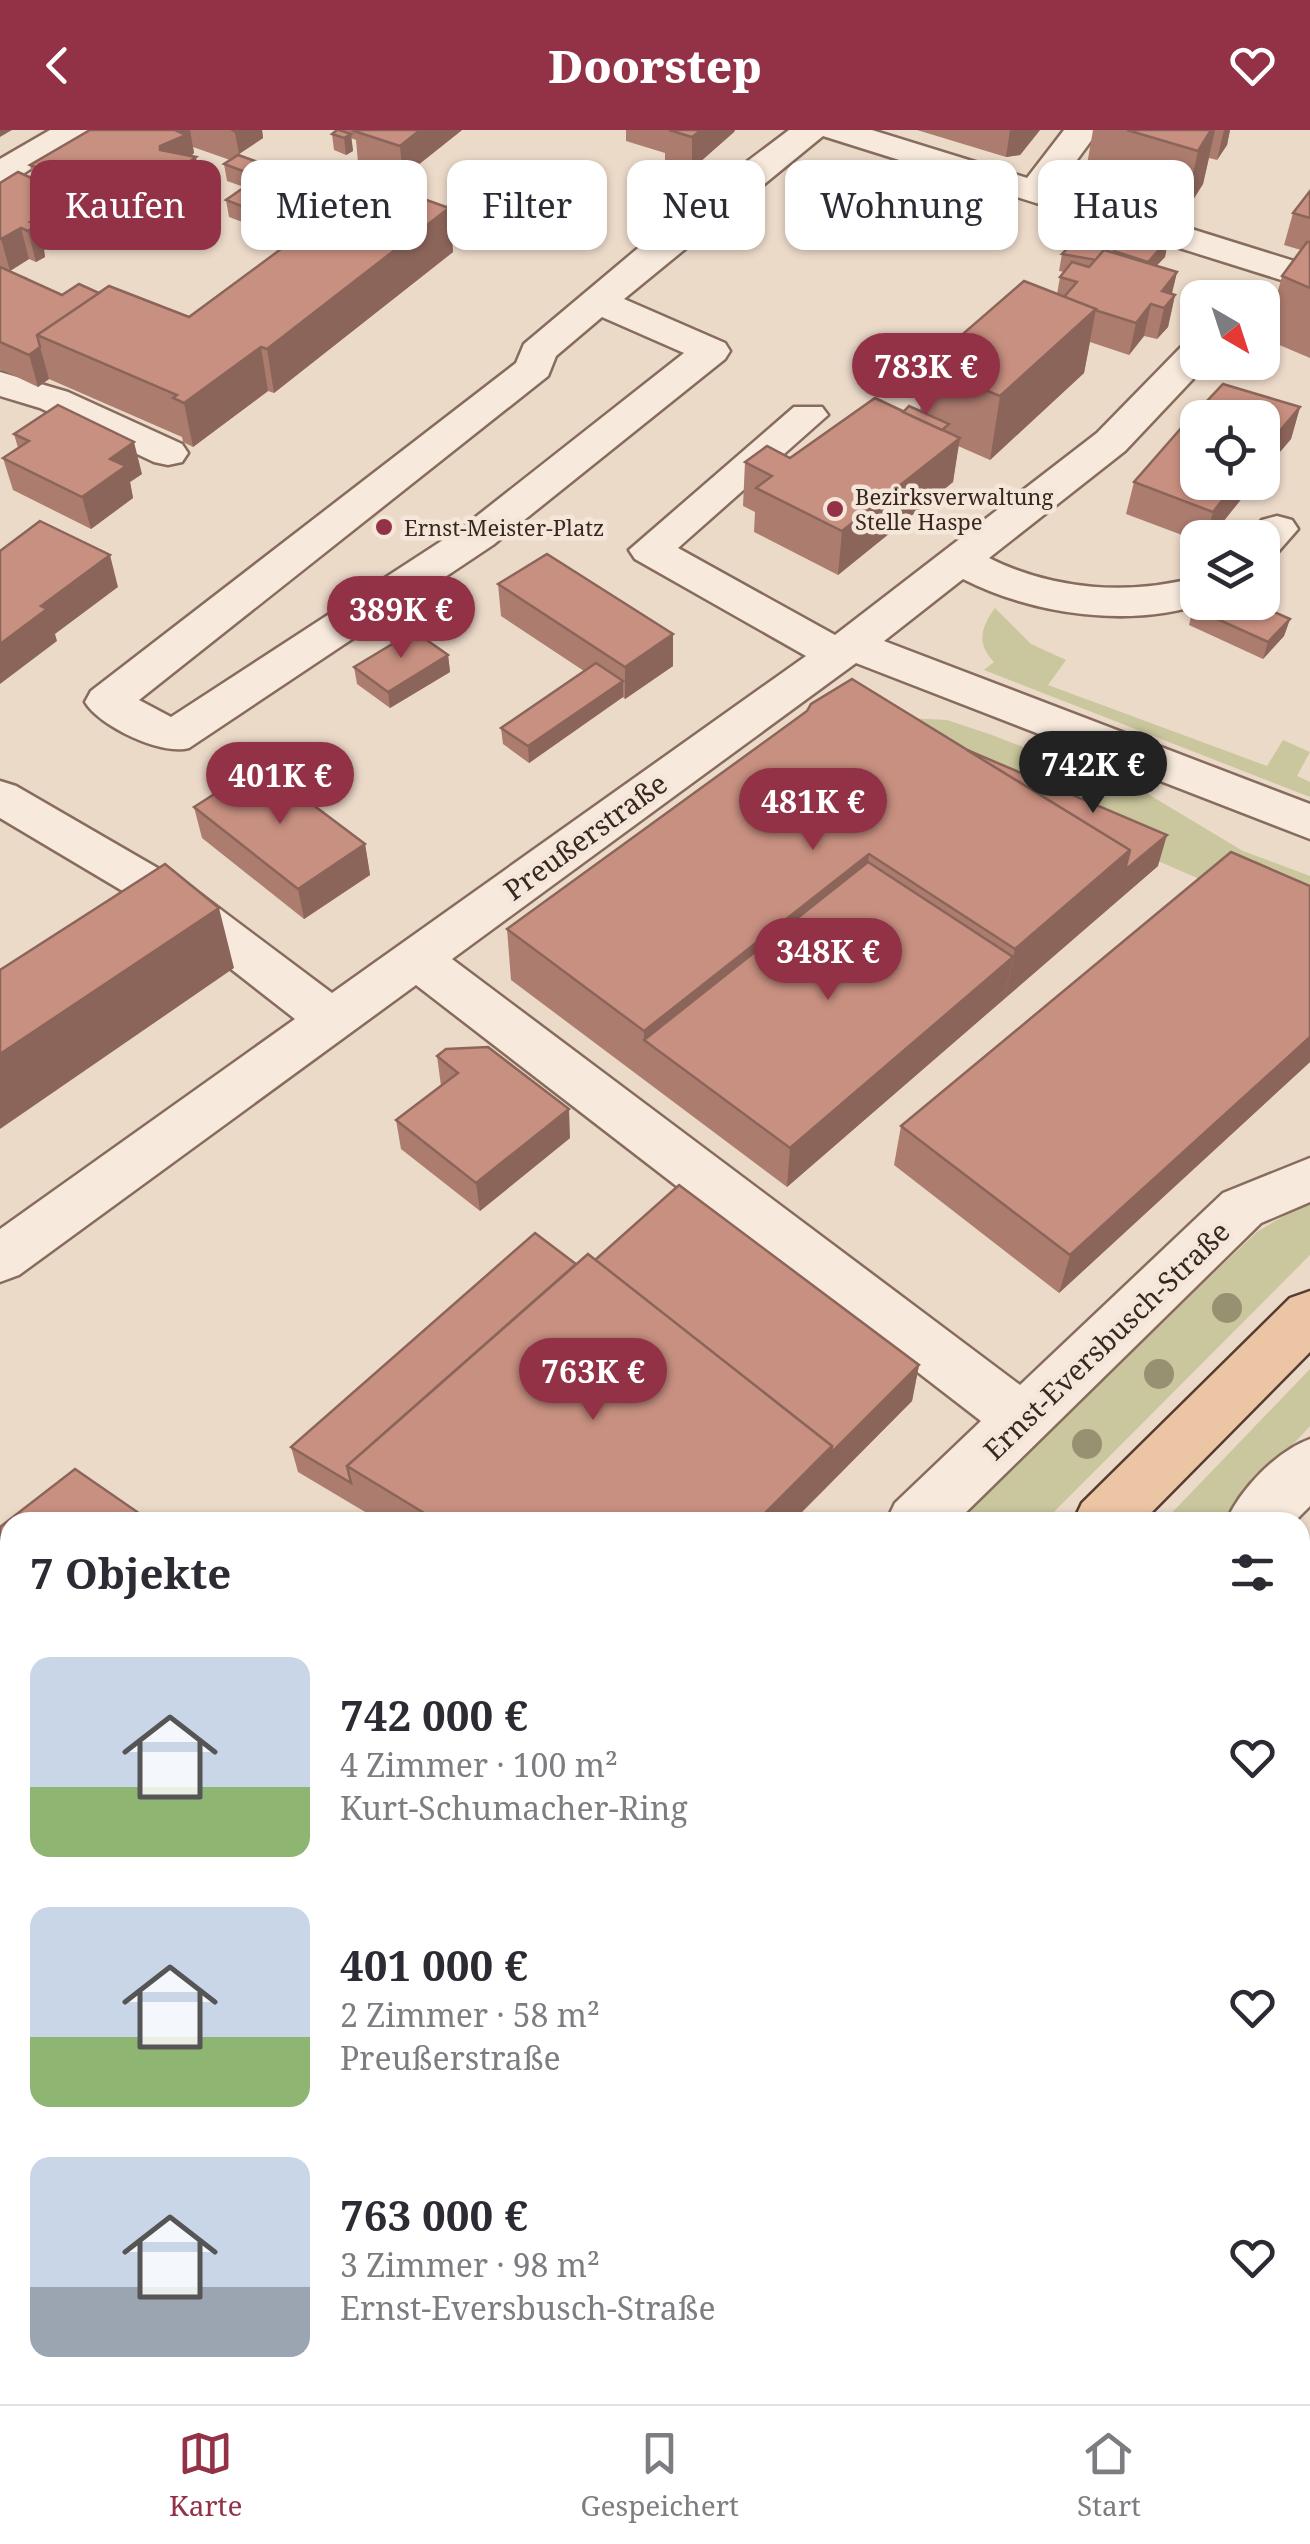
<!DOCTYPE html>
<html lang="de">
<head>
<meta charset="utf-8">
<style>
  :root { --surface:#fff; --page:#f7f7f7; --text:#2b2b33; --muted:#7c7c81; --line:#e1e1e2; --accent:#933247 }
  body { margin:0; font-family:"Noto Serif",serif; background:var(--page); color:var(--text); height:100vh; display:flex; flex-direction:column; font-size:38px; white-space:nowrap }
  * { box-sizing:border-box; margin:0 }
  p { font-size:32px; color:var(--muted) }
  .icon { flex:none; width:55px; height:55px; fill:none; stroke:currentColor; stroke-width:2; stroke-linecap:round; stroke-linejoin:round }
  .map { position:relative; flex:1; overflow:hidden }
  .sheet { position:absolute; left:0px; top:1382px; width:1310px; height:892px; display:flex; flex-direction:column; background:var(--surface); border-radius:30px 30px 0 0; box-shadow:0 2px 8px #0004 }
  .sheet>* { flex:none }
  .top-card { position:absolute; left:30px; top:30px; width:1250px; height:90px; display:flex; gap:20px }
  .needle { width:65px; rotate:141deg }
  .controls { position:absolute; left:1180px; top:150px; display:grid; gap:20px }
  .controls a { display:grid; place-items:center; width:100px; height:100px; border-radius:20px; background:var(--surface); box-shadow:0 2px 8px #0004; font-size:50px }
  .price { position:absolute; translate:-50% -85px; padding:0 22px; border-radius:35px; background:var(--accent); color:#fff; font-size:32px; line-height:65px; filter:drop-shadow(0 2px 5px #0008) }
  .price::after { content:''; position:absolute; left:50%; top:60px; width:30px; height:22px; margin-left:-15px; background:inherit; clip-path:polygon(0 0,100% 0,50% 100%) }
  .price.selected { background:#222; color:#fff }
  ul { padding:0; list-style:none }
  li { display:flex; align-items:center; gap:30px; height:250px; padding:0 30px }
  li span { display:grid; place-items:center; flex:none; width:280px; height:200px; border-radius:20px; color:#555 }
  li>.icon { margin-inline-start:auto }
  span .icon { width:120px; height:120px; fill:#fffc; stroke-width:1 }
  li b { font-size:42px }
  h2 { display:flex; justify-content:space-between; align-items:center; height:120px; padding:0 30px; font-size:42px }
  .chip { padding:0 35px; border-radius:20px; background:var(--surface); box-shadow:0 2px 8px #0004; font-size:35px; line-height:90px }
  .chip.selected { background:var(--accent); color:#fff }
  header { display:flex; justify-content:space-between; align-items:center; height:130px; padding:0 30px; background:var(--accent); color:#fff; font-size:45px; font-weight:800 }
  .dock { display:flex; justify-content:space-around; align-items:center; height:140px; border-top:2px solid var(--line); background:var(--surface); font-size:28px; color:var(--muted) }
  .dock a { display:grid; justify-items:center; gap:5px }
  .dock .selected { color:var(--accent) }
  .map>svg:first-child { display:block }
  .green { fill:#cac69d }
  .lines { fill:none; stroke-linecap:round; stroke-linejoin:round }
  .minor-casing { stroke:#876c5e; stroke-width:5 }
  .major-casing { stroke:#563b32; stroke-width:5 }
  .minor { fill:#f7e9dc; fill-rule:evenodd }
  .major { fill:#ecc6a4; fill-rule:evenodd }
  .tree { fill:#979071 }
  .wall { fill:#ac7c6f }
  .shaded-wall { fill:#8c655a }
  .building { fill:#c89081; stroke:#8c655a; stroke-width:2.5 }
  .poi-dot { fill:#933247; stroke:#f4e6d8; stroke-width:4 }
  .labels { text-anchor:middle; dominant-baseline:central; stroke-width:9; stroke-linejoin:round; paint-order:stroke }
  .far-poi-label { font-size:22px; fill:#392721; stroke:#f4e6d8; text-anchor:start }
  .street-label { font-size:28px; fill:#392721; stroke:#f4e6d8 }
</style>
</head>
<body>
<header><svg class="icon" aria-label="back" viewBox="0 0 24 24"><path d="M15 5l-7 7 7 7"/></svg>Doorstep<svg class="icon" aria-label="heart" viewBox="0 0 24 24"><path d="M12 20l-8-8c-3-5 5-10 8-4 3-6 11-1 8 4z"/></svg></header>
<div class="map">
<svg width="1310" height="2274" viewBox="0 0 1310 2274">
  <rect width="100%" height="100%" fill="#ecdac9"/>
  <g class="green">
    <path d="M995,478L1031,514L1066,530L1048,555L1267,636L1283,610L1310,622L1297,646L1310,652V667L984,540L994,532C976,514 981,497 995,478Z"/>
    <polygon points="866,586 947,590 989,604 1148,664 1243,721 1310,746 1310,797 852,598"/>
    <polygon points="1310,1071 1310,1125 1044,1392 953,1392 1258,1101"/>
    <polygon points="1310,1239 1310,1296 1221,1392 1163,1392"/>
  </g>
  <g class="lines">
    <defs>
      <g id="minor">
        <polygon points="50,0 91,0 12,51 0,55 0,29"/>
        <path d="M789,0H872L1027,48L1064,0H1099L1057,57L1310,136V159L823,6L624,169L725,213L730,221L725,229L493,415L189,618C162,626 99,596 85,572L91,561L516,233L524,214L687,77ZM602,187L684,223L463,397L171,587L139,570L548,246L556,226Z"/>
        <path d="M1198,211V232H1209L1125,321L989,428C1053,460 1129,466 1198,447V472H1208C1132,499 1034,485 963,449L884,511L1310,674V709L856,533L452,829L1020,1255L1223,1063L1310,1028V1072L1261,1093L956,1392H886L895,1373L981,1291L416,855L19,1145L0,1152V1099L295,889L158,782L0,688V651L16,656L192,758L332,863L806,526L635,429L629,420L794,277H822L828,285L678,418L835,505L1097,303L1184,214Z"/>
        <polygon points="0,242 68,262 182,314 188,323 182,332 168,335 154,332 40,278 0,266"/>
        <polygon points="1277,386 1292,390 1298,399 1277,423 1262,427 1262,408 1245,408 1262,390"/>
        <path d="M1310,1309V1376L1294,1392H1226C1240,1359 1277,1321 1310,1309Z"/>
        <polygon points="10,2211 10,2265 41,2265 37,2274 0,2274 0,2216"/>
        <polygon points="386,2265 515,2265 511,2274 390,2274"/>
        <polygon points="623,2265 712,2265 716,2274 627,2274"/>
      </g>
      <g id="major">
        <polygon points="1310,1161 1310,1222 1142,1392 1073,1392 1082,1373 1290,1168"/>
        <polygon points="179,2265 260,2265 256,2274 175,2274"/>
      </g>
    </defs>
    <use href="#minor" class="minor-casing"/>
    <use href="#major" class="major-casing"/>
    <use href="#minor" class="minor"/>
    <use href="#major" class="major"/>
  </g>
  <g class="tree">
    <circle cx="1227" cy="1178" r="15"/>
    <circle cx="1159" cy="1244" r="15"/>
    <circle cx="1087" cy="1314" r="15"/>
  </g>
  <g class="wall">
    <polygon points="90,0 262,0 263,8 239,24 303,48 305,64 259,98 229,87 226,70 244,57 227,51 224,34 230,30 193,17 194,23 191,26 202,59 152,93 137,87 120,99 76,82 80,98 44,120 45,127 36,132 29,129 10,141 0,136 0,53 33,49 30,35"/>
    <polygon points="337,0 462,0 403,47 358,32 356,10 351,8 353,21 346,25 334,20 332,4"/>
    <polygon points="626,0 735,0 734,2 692,39 665,30 665,23 626,11"/>
    <polygon points="917,0 1040,0 1020,25 1006,27"/>
    <polygon points="1093,0 1230,0 1227,15 1217,30 1209,28 1203,54 1184,84 1092,55 1085,46"/>
    <polygon points="1310,61 1310,228 1265,209 1282,146 1301,120 1284,115 1293,83"/>
    <polygon points="449,78 453,122 274,263 268,261 193,317 183,312 182,307 49,249 38,257 0,239 0,137 28,148 28,150 62,165 99,163 189,187"/>
    <polygon points="1168,110 1165,127 1156,136 1177,142 1172,164 1175,165 1168,197 1157,209 1144,206 1129,225 1090,212 1084,243 990,330 958,316 953,352 838,445 754,402 755,382 743,376 745,332 790,328 903,282 920,282 926,236 1057,164 1060,147 1064,142 1059,141 1062,124"/>
    <polygon points="1223,254 1300,277 1291,309 1262,343 1262,288 1198,288 1198,352 1255,352 1210,408 1198,408 1198,411 1126,384 1134,352 1182,298 1185,284 1193,275 1205,273"/>
    <polygon points="14,304 142,344 130,352 133,368 91,399 13,360 3,328 18,318"/>
    <polygon points="498,454 673,504 673,536 625,569 623,567 529,633 503,614 501,598 584,541 501,486"/>
    <polygon points="1193,478 1290,489 1284,506 1263,529 1189,495"/>
    <polygon points="448,525 450,542 390,578 357,554 354,537"/>
    <polygon points="807,581 1158,736 787,1057 511,850 507,799"/>
    <polygon points="194,677 365,714 370,745 304,789 202,708"/>
    <polygon points="1310,756 1310,932 1059,1163 894,1035 901,996"/>
    <polygon points="437,926 570,1008 480,1081 401,1019 396,990 441,956"/>
    <polygon points="595,1130 919,1235 912,1271 792,1392 382,1392 298,1342 291,1317 576,1134"/>
    <polygon points="1310,1586 1310,1795 1300,1786 1300,1597"/>
    <polygon points="1080,2265 1300,2265 1310,2274 1089,2274"/>
  </g>
  <g class="shaded-wall">
    <polygon points="0,0 12,0 0,7"/>
    <polygon points="175,0 190,0 194,23 190,26 191,30 196,27 202,59 152,93 148,76 164,66 161,51 160,16"/>
    <polygon points="230,0 262,0 263,8 239,24 235,3"/>
    <polygon points="420,0 462,0 403,47 400,16"/>
    <polygon points="701,0 735,0 734,2 692,39 692,7"/>
    <polygon points="1010,0 1040,0 1020,25 1006,27"/>
    <polygon points="1211,0 1215,0 1203,54 1184,84 1198,21"/>
    <polygon points="1224,0 1230,0 1227,15 1217,30"/>
    <polygon points="351,4 353,21 346,25 344,8"/>
    <polygon points="124,34 130,65 98,75 95,60"/>
    <polygon points="303,48 305,64 259,98 257,82"/>
    <polygon points="72,66 80,98 44,120 45,127 36,132 28,101 30,92"/>
    <polygon points="134,71 137,87 120,99 116,82"/>
    <polygon points="449,78 453,122 274,263 267,219"/>
    <polygon points="21,98 29,129 10,141 1,109"/>
    <polygon points="1168,110 1165,127 1144,149 1148,132"/>
    <polygon points="1177,142 1170,170 1175,165 1168,197 1157,209 1164,178 1162,161"/>
    <polygon points="1151,174 1144,206 1129,225 1136,193"/>
    <polygon points="1096,179 1084,243 990,330 1000,266"/>
    <polygon points="40,217 49,249 38,257 29,225"/>
    <polygon points="261,217 268,261 193,317 184,273"/>
    <polygon points="1300,277 1291,309 1262,343 1262,322"/>
    <polygon points="960,308 953,352 838,445 842,401"/>
    <polygon points="134,312 142,344 130,352 133,368 91,399 82,367 110,329"/>
    <polygon points="1237,352 1255,352 1210,408 1206,408 1213,382"/>
    <polygon points="110,425 118,457 55,504 57,511 0,554 0,514 41,476"/>
    <polygon points="1290,489 1284,506 1263,529 1268,512"/>
    <polygon points="673,504 673,536 625,569 625,537"/>
    <polygon points="448,525 450,542 390,578 388,562"/>
    <polygon points="623,551 623,567 529,633 528,616"/>
    <polygon points="1167,705 1158,736 1004,869 1015,819 1130,720"/>
    <polygon points="365,714 370,745 304,789 298,759"/>
    <polygon points="869,724 863,775 644,910 644,901"/>
    <polygon points="219,778 234,838 0,999 0,924"/>
    <polygon points="1013,827 1004,869 787,1057 790,1018"/>
    <polygon points="1310,907 1310,932 1059,1163 1070,1125"/>
    <polygon points="569,979 570,1008 480,1081 476,1053"/>
    <polygon points="919,1235 912,1271 792,1392 756,1392 832,1316"/>
    <polygon points="10,1496 10,1530 0,1538 0,1504"/>
    <polygon points="0,1817 9,1827 0,1836"/>
    <polygon points="10,2100 10,2125 0,2134 0,2108"/>
  </g>
  <g class="building">
    <polygon points="90,0 175,0 186,5 160,16 160,20 196,27 161,51 137,42 136,34 124,34 95,60 30,35"/>
    <polygon points="337,0 339,0 351,4 344,8 332,4"/>
    <polygon points="356,0 420,0 400,16 354,1"/>
    <polygon points="669,0 701,0 692,7"/>
    <polygon points="1127,0 1211,0 1198,21"/>
    <polygon points="238,25 303,48 257,82 226,70 259,47 224,34"/>
    <polygon points="18,42 72,66 30,92 37,95 28,101 21,98 1,109 0,109 0,53"/>
    <polygon points="138,49 140,56 164,66 148,76 134,71 116,82 98,75 125,51"/>
    <polygon points="373,51 449,78 267,219 261,217 184,273 173,268 177,265 37,205 109,156 189,187"/>
    <polygon points="1310,61 1310,88 1293,83"/>
    <polygon points="1097,88 1168,110 1148,132 1114,121 1113,123 1104,120 1096,130 1062,124"/>
    <polygon points="1307,112 1310,112 1310,158 1282,146"/>
    <polygon points="1104,120 1177,142 1162,161 1175,165 1164,178 1151,174 1136,193 1095,180 1064,167 1077,152 1060,147 1072,132 1089,137"/>
    <polygon points="0,137 62,165 79,154 99,163 37,205 40,217 29,225 0,212"/>
    <polygon points="1024,151 1096,179 1000,266 926,236"/>
    <polygon points="1223,254 1300,277 1262,322 1262,288 1198,288 1198,352 1237,352 1213,382 1134,352 1189,289 1185,284 1193,275 1205,273"/>
    <polygon points="875,268 960,308 842,401 756,358 772,346 745,332 767,316 790,328"/>
    <polygon points="58,275 134,312 110,329 126,336 82,367 3,328 29,311 14,304"/>
    <polygon points="909,276 949,294 942,300 903,282"/>
    <polygon points="40,391 110,425 41,476 47,479 0,514 0,421"/>
    <polygon points="547,424 673,504 625,537 498,454"/>
    <polygon points="1199,472 1252,472 1290,489 1268,512 1193,478"/>
    <polygon points="414,501 448,525 388,562 354,537"/>
    <polygon points="596,533 623,551 528,616 501,598"/>
    <polygon points="852,549 1130,720 1015,819 869,724 644,901 507,799 807,581 811,574"/>
    <polygon points="967,620 1167,705 1125,740 1130,720"/>
    <polygon points="260,635 365,714 298,759 194,677"/>
    <polygon points="1231,722 1310,756 1310,907 1070,1125 901,996"/>
    <polygon points="868,732 1013,827 790,1018 644,910"/>
    <polygon points="165,734 219,778 0,924 0,840"/>
    <polygon points="488,917 569,979 476,1053 396,990 458,943 437,926 446,919"/>
    <polygon points="679,1055 919,1235 831,1323 832,1316 595,1130"/>
    <polygon points="535,1103 576,1134 347,1336 351,1353 291,1317"/>
    <polygon points="588,1124 832,1316 756,1392 439,1392 347,1336"/>
    <polygon points="75,1339 146,1388 141,1392 10,1392 10,1496 0,1504 0,1397"/>
    <polygon points="1310,1586 1310,1742 1300,1734 1300,1597"/>
    <polygon points="10,1904 10,2100 0,2108 0,1912"/>
    <polygon points="1300,2020 1310,2029 1310,2274 1100,2274 1107,2265 1300,2265"/>
  </g>
  <g class="poi-dot">
    <circle cx="835" cy="379" r="10"/>
    <circle cx="384" cy="397" r="10"/>
  </g>
  <g class="labels">
    <g class="far-poi-label">
      <text x="855" y="366">Bezirksverwaltung<tspan x="855" dy="25">Stelle Haspe</tspan></text>
      <text x="404" y="397">Ernst-Meister-Platz</text>
    </g>
    <g class="street-label">
      <text transform="translate(585 706) rotate(-36)">Preußerstraße</text>
      <text transform="translate(1106 1210) rotate(-44)">Ernst-Eversbusch-Straße</text>
    </g>
  </g>
</svg>
<div class="controls">
<a><svg class="needle" viewBox="-14 -14 28 28"><path d="M0-13l5 13h-10z" fill="#e53935"/><path d="M0 13l5-13h-10z" fill="#7c7c81"/></svg></a>
<a><svg class="icon" aria-label="locate" viewBox="0 0 24 24"><circle cx="12" cy="12" r="6"/><path d="M12 2v4M12 18v4M2 12h4M18 12h4"/></svg></a>
<a><svg class="icon" aria-label="layers" viewBox="0 0 24 24"><path d="M12 4l9 5-9 5-9-5zM3 14l9 5 9-5"/></svg></a>
</div>
<b class="price" style="left:926px;top:288px">783K €</b>
<b class="price" style="left:401px;top:531px">389K €</b>
<b class="price selected" style="left:1093px;top:686px">742K €</b>
<b class="price" style="left:280px;top:697px">401K €</b>
<b class="price" style="left:813px;top:723px">481K €</b>
<b class="price" style="left:828px;top:873px">348K €</b>
<b class="price" style="left:593px;top:1293px">763K €</b>
<div class="top-card">
<a class="chip selected">Kaufen</a>
<a class="chip">Mieten</a>
<a class="chip">Filter</a>
<a class="chip">Neu</a>
<a class="chip">Wohnung</a>
<a class="chip">Haus</a>
</div>
<section class="sheet">
<h2>7 Objekte<svg class="icon" aria-label="filters" viewBox="0 0 24 24"><path d="M4 7h16M4 17h16"/><circle cx="9" cy="7" r="2"/><circle cx="15" cy="17" r="2"/></svg></h2>
<ul>
<li><span style="background:linear-gradient(#c9d6e8 65%,#8fb573 0)"><svg class="icon" aria-label="home" viewBox="0 0 24 24"><path d="M3 11l9-7 9 7M6 9v11h12V9"/></svg></span><div><b>742 000 €</b><p>4 Zimmer · 100 m²</p><p>Kurt-Schumacher-Ring</p></div><svg class="icon" aria-label="heart" viewBox="0 0 24 24"><path d="M12 20l-8-8c-3-5 5-10 8-4 3-6 11-1 8 4z"/></svg></li>
<li><span style="background:linear-gradient(#c9d6e8 65%,#8fb573 0)"><svg class="icon" aria-label="home" viewBox="0 0 24 24"><path d="M3 11l9-7 9 7M6 9v11h12V9"/></svg></span><div><b>401 000 €</b><p>2 Zimmer · 58 m²</p><p>Preußerstraße</p></div><svg class="icon" aria-label="heart" viewBox="0 0 24 24"><path d="M12 20l-8-8c-3-5 5-10 8-4 3-6 11-1 8 4z"/></svg></li>
<li><span style="background:linear-gradient(#c9d6e8 65%,#9aa5b1 0)"><svg class="icon" aria-label="home" viewBox="0 0 24 24"><path d="M3 11l9-7 9 7M6 9v11h12V9"/></svg></span><div><b>763 000 €</b><p>3 Zimmer · 98 m²</p><p>Ernst-Eversbusch-Straße</p></div><svg class="icon" aria-label="heart" viewBox="0 0 24 24"><path d="M12 20l-8-8c-3-5 5-10 8-4 3-6 11-1 8 4z"/></svg></li>
</ul>
</section>
</div>
<nav class="dock">
<a class="selected"><svg class="icon" aria-label="map" viewBox="0 0 24 24"><path d="M3 6l6-2 6 2 6-2v14l-6 2-6-2-6 2zM9 4v14M15 6v14"/></svg>Karte</a>
<a><svg class="icon" aria-label="saved" viewBox="0 0 24 24"><path d="M7 4h10v16l-5-4-5 4z"/></svg>Gespeichert</a>
<a><svg class="icon" aria-label="home" viewBox="0 0 24 24"><path d="M3 11l9-7 9 7M6 9v11h12V9"/></svg>Start</a>
</nav>
</body>
</html>
